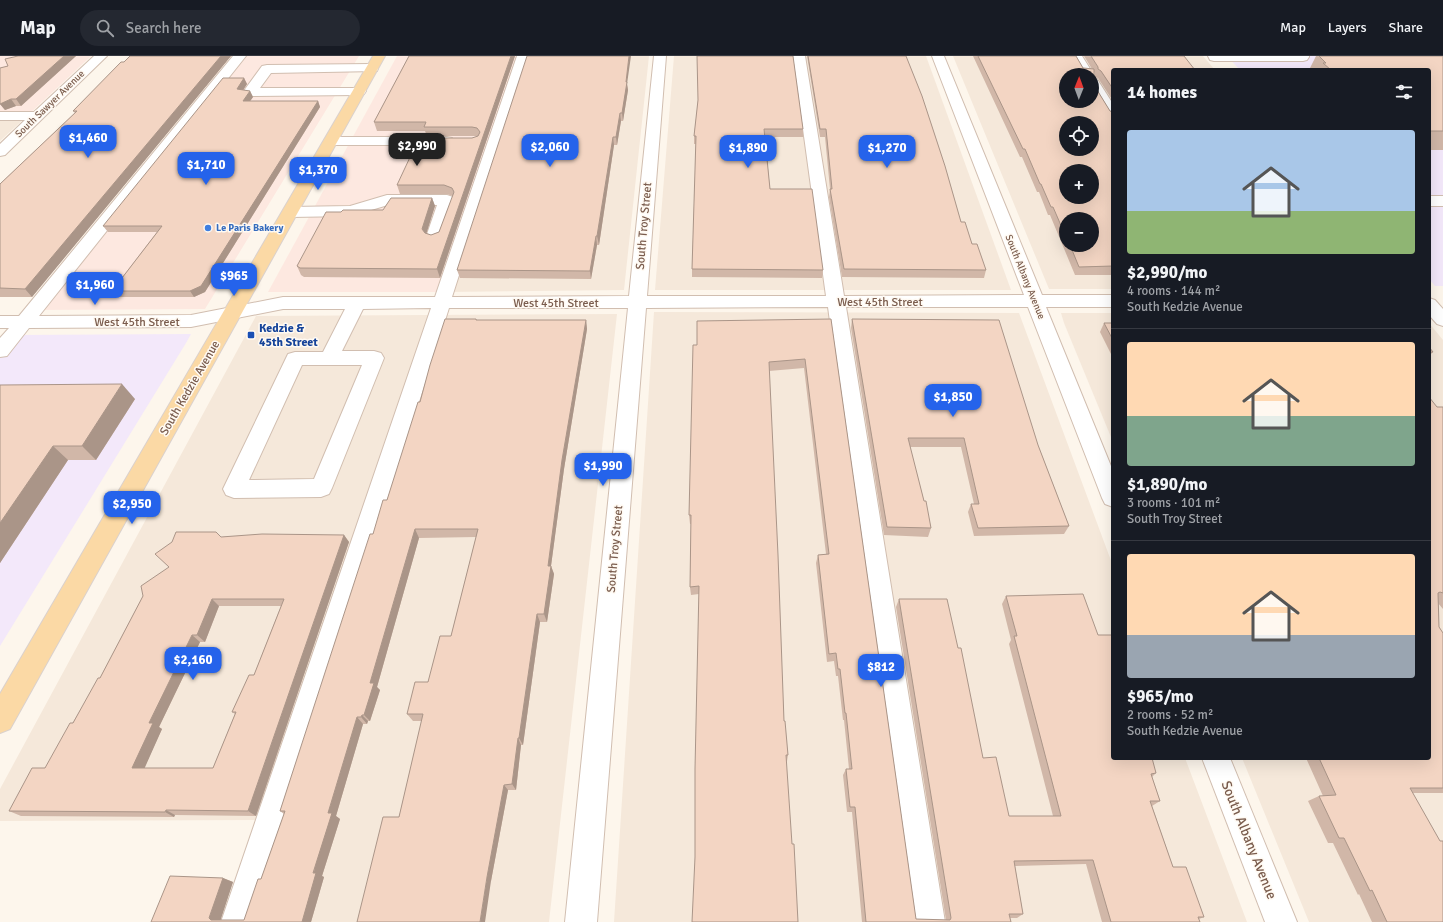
<!DOCTYPE html>
<html lang="en">
<head>
<meta charset="utf-8">
<style>
  :root { --surface:#171b24; --page:#242831; --text:#f1f3f6; --muted:#9ea1a6; --line:#363941; --accent:#2563eb }
  body { margin:0; font-family:Signika,sans-serif; background:var(--page); color:var(--text); height:100vh; display:flex; flex-direction:column; font-size:15px; white-space:nowrap }
  * { box-sizing:border-box; margin:0 }
  p { font-size:13px; color:var(--muted) }
  .icon { flex:none; width:22px; height:22px; fill:none; stroke:currentColor; stroke-width:2; stroke-linecap:round; stroke-linejoin:round }
  .map { position:relative; flex:1; overflow:hidden }
  .side { position:absolute; left:1111px; top:12px; width:320px; height:692px; display:flex; flex-direction:column; background:var(--surface); border-radius:4px; box-shadow:0 4px 16px #0002 }
  .side>* { flex:none }
  .needle { width:26px; rotate:1deg }
  .buttons { position:absolute; left:1059px; top:12px; display:grid; gap:8px }
  .buttons a { display:grid; place-items:center; width:40px; height:40px; border-radius:50%; background:var(--surface); box-shadow:0 4px 16px #0002; font-size:20px }
  .price { position:absolute; translate:-50% -34px; padding:0 9px; border-radius:8px; background:var(--accent); color:#fff; font-size:13px; line-height:26px; filter:drop-shadow(0 1px 2px #0008) }
  .price::after { content:''; position:absolute; left:50%; top:24px; width:12px; height:9px; margin-left:-6px; background:inherit; clip-path:polygon(0 0,100% 0,50% 100%) }
  .price.active { background:#222; color:#fff }
  ul { padding:0; list-style:none }
  li { display:grid; align-content:center; gap:8px; height:212px; padding:0 16px }
  li+li { border-top:1px solid var(--line) }
  li span { display:grid; place-items:center; height:124px; border-radius:4px; color:#555 }
  li>.icon { margin-inline-start:auto }
  span .icon { width:72px; height:72px; fill:#fffc; stroke-width:1 }
  li b { font-size:17px }
  h2 { display:flex; justify-content:space-between; align-items:center; height:48px; padding:0 16px; font-size:17px }
  header { display:flex; align-items:center; gap:24px; box-sizing:border-box; height:56px; padding:0 20px; background:var(--surface); border-bottom:1px solid var(--line) }
  header strong { font-size:19px }
  nav { display:flex; gap:22px; margin-inline-start:auto; font-size:14px }
  .search { width:280px; height:36px; background:var(--page); display:flex; align-items:center; gap:10px; box-sizing:border-box; padding:0 14px; border-radius:22px; color:var(--muted); font-size:15px }
  .map>svg:first-child { display:block }
  .residential { fill:#f5e8da; fill-rule:evenodd }
  .commercial { fill:#fde8e0 }
  .education { fill:#f3e8fa }
  .lines { fill:none; stroke-linecap:round; stroke-linejoin:round }
  .minor-casing { stroke:#d1beb0; stroke-width:2 }
  .major-casing { stroke:#dad1cd; stroke-width:2 }
  .minor { fill:#fff; fill-rule:evenodd }
  .major { fill:#fbd9a5; fill-rule:evenodd }
  .wall { fill:#d1b7a8; fill-rule:evenodd }
  .shaded-wall { fill:#aa9588 }
  .building { fill:#f3d5c3; stroke:#aa9588; fill-rule:evenodd }
  .shop-dot { fill:#3f7fe0; stroke:#fffaf3; stroke-width:1.5 }
  .transit-dot { fill:#1a4fb4; stroke:#fffaf3; stroke-width:1.5 }
  .labels { text-anchor:middle; dominant-baseline:central; stroke-width:3; stroke-linejoin:round; paint-order:stroke }
  .far-street-label { font-size:10px; fill:#7a5c4d; stroke:#fffaf3 }
  .far-shop-label { font-size:10px; font-weight:bold; fill:#366cbe; stroke:#fffaf3; text-anchor:start }
  .street-label { font-size:12px; fill:#7a5c4d; stroke:#fffaf3 }
  .transit-label { font-size:12px; font-weight:bold; fill:#164399; stroke:#fffaf3; text-anchor:start }
  .near-street-label { font-size:14px; fill:#7a5c4d; stroke:#fffaf3 }
</style>
</head>
<body>
<header>
<strong>Map</strong>
<div class="search"><svg class="icon" aria-label="search" viewBox="0 0 24 24"><circle cx="10" cy="10" r="6"/><path d="M15 15l6 6"/></svg>Search here</div>
<nav><a>Map</a><a>Layers</a><a>Share</a></nav>
</header>
<div class="map">
<svg width="1443" height="866" viewBox="0 0 1443 866">
  <rect width="100%" height="100%" fill="#fdf6ec"/>
  <g class="residential">
    <polygon points="523,0 649,0 624,234 445,236"/>
    <polygon points="674,0 926,0 1011,234 655,234"/>
    <path d="M953,0H1203L1215,14H1113V233H1049ZM1066,19H1092V45H1066ZM1066,67H1092V93H1066ZM1066,115H1092V141H1066ZM1066,163H1092V189H1066Z"/>
    <polygon points="0,60 27,60 0,85"/>
    <polygon points="654,256 1019,257 1113,510 1113,702 1185,702 1247,866 614,866"/>
    <polygon points="1061,257 1113,257 1113,386 1064,267"/>
    <polygon points="617,258 549,866 237,866 270,764 0,765 0,733 256,260"/>
    <polygon points="1429,267 1443,284 1443,866 1309,866 1242,702 1429,702"/>
  </g>
  <g class="commercial">
    <polygon points="0,0 91,0 27,60 0,60"/>
    <polygon points="240,0 359,0 205,253 33,254"/>
    <polygon points="397,0 523,0 445,236 268,236"/>
  </g>
  <g class="education">
    <polygon points="1227,0 1443,0 1443,230 1435,230 1429,223 1429,14 1240,14"/>
    <polygon points="191,278 186,287 0,590 0,295 13,279"/>
  </g>
  <g class="lines">
    <defs>
      <g id="minor">
        <polygon points="94,0 107,0 5,99 0,100 0,88 25,64 0,64 0,56 34,56"/>
        <path d="M233,0H246L39,260L191,259L283,241H435L517,0H529L452,241L629,240L654,0H666L647,240H826L793,0H805L844,240L1024,239L932,0H944L1042,239H1113V251H1046L1113,415V451L1105,448L1102,442L1028,251H846L945,866H913L828,251L646,252L597,866H565L628,252H449L253,866H221L431,252L363,253L342,295H374L381,297L384,302L332,432L329,438L321,441L234,442L226,439L223,433L288,298L295,296H323L345,253H283L191,271L29,272L7,300L0,301V282L9,272H0V260H19ZM302,309H362L314,423L249,424Z"/>
        <polygon points="1070,0 1082,0 1094,19 1093,22 1092,19 1082,19"/>
        <polygon points="1208,0 1309,0 1309,1 1307,4 1303,5 1214,5 1210,4"/>
        <polygon points="372,8 377,9 378,12 377,15 271,17 260,32 364,32 366,35 364,38 359,39 250,40 245,39 243,36 262,10 267,9"/>
        <polygon points="1092,22 1097,23 1113,48 1113,63 1108,62 1092,36"/>
        <polygon points="331,81 447,81 452,82 454,85 452,88 447,89 331,89 326,88 324,85 326,82"/>
        <polygon points="387,139 447,139 453,141 455,144 440,184 434,186 428,184 426,181 437,149 388,149 351,160 291,161 285,159 283,156 285,153 291,151 350,150"/>
        <rect x="1429" y="140" width="14" height="10"/>
        <polygon points="1429,242 1435,244 1443,253 1443,270 1437,268 1429,259"/>
        <polygon points="1202,702 1230,702 1297,866 1265,866"/>
      </g>
      <polygon id="major" points="373,0 385,0 10,673 0,677 0,638"/>
    </defs>
    <use href="#minor" class="minor-casing"/>
    <use href="#major" class="major-casing"/>
    <use href="#minor" class="minor"/>
    <use href="#major" class="major"/>
  </g>
  <g class="wall">
    <polygon points="18,0 76,0 21,50 16,50 5,54 0,48 8,10"/>
    <polygon points="130,0 231,0 32,241 0,241 0,128 75,57 73,55"/>
    <polygon points="409,0 515,0 440,222 304,221 301,219 297,210 341,156 383,154 432,142 435,150 426,177 431,179 439,176 453,140 447,138 400,138 397,129 472,82 478,80 427,80 425,75 377,75 374,66"/>
    <polygon points="807,0 906,0 961,166 972,188 986,214 984,222 842,221 829,141 830,133 825,81 820,81"/>
    <path d="M973,0H1076L1083,12L1092,13L1084,0H1184L1113,14V45L1098,22L1095,21V18L1094,16V29L1110,55L1113,56V219H1075L1050,159H1048L1039,136H1037L1022,101H1020ZM1066,163L1092,189H1066Z"/>
    <polygon points="1316,0 1443,0 1443,94 1429,94 1429,14 1309,14"/>
    <polygon points="244,22 247,28 243,34 250,35 253,41 250,45 318,45 320,51 205,236 194,241 117,241 112,235 157,176 108,176 103,170"/>
    <polygon points="627,28 628,34 623,65 621,65 617,89 614,89 599,189 597,189 591,223 460,222 457,214"/>
    <polygon points="698,45 803,73 803,81 765,81 770,133 823,214 822,222 692,221 692,213 696,88 694,88 694,80"/>
    <polygon points="476,263 477,264 586,264 587,273 564,413 551,510 554,518 547,566 540,566 523,689 521,689 516,734 508,734 491,825 399,761 422,665 413,665 407,658 428,626 451,580 476,481 419,482 377,631 380,634 370,665 368,665 367,668 363,668 336,760 340,763 322,820 324,821 311,866 151,866 223,822 233,826 220,864 244,864 261,823 284,758 280,755 373,478 387,444 420,346"/>
    <polygon points="831,263 916,863 946,864 896,551 899,543 983,702 1009,760 1053,760 1009,588 1011,584 1002,548 1006,540 1098,579 1156,717 1152,721 1160,745 1152,750 1173,811 1204,861 1199,863 1200,866 1102,866 1086,808 1015,810 1023,858 1017,862 1010,862 1011,866 862,866 852,756 847,756 843,719 846,713 849,713 844,664 843,664 838,620 836,620 834,605 827,606 816,507 818,499 826,498 804,312 769,315 784,665 788,699 787,705 786,705 695,801 699,538 691,539 690,531 691,468 690,468 689,459 697,289"/>
    <polygon points="852,263 1038,389 1069,470 1064,478 974,480 968,456 971,448 974,448 961,391 910,391 931,472 928,481 884,479 851,272"/>
    <polygon points="1104,267 1113,267 1113,302 1100,276"/>
    <polygon points="1429,291 1433,296 1429,300"/>
    <polygon points="0,329 135,343 96,404 68,404 0,507"/>
    <polygon points="1437,351 1443,351 1443,553 1438,547 1439,571 1443,577 1443,737 1413,737 1443,866 1372,866 1359,838 1358,839 1333,787 1328,787 1308,745 1319,740 1323,740 1306,702 1429,702"/>
    <path d="M344,479L349,486L256,760L175,759L174,761L21,760L9,755L45,712L100,622L143,540L221,481ZM219,550H281L254,619L232,656L235,658L213,712H144L162,673L159,671L200,586H205Z"/>
  </g>
  <g class="shaded-wall">
    <polygon points="64,0 76,0 21,50 16,43"/>
    <polygon points="221,0 231,0 32,241 25,233"/>
    <polygon points="511,0 515,0 440,222 437,213"/>
    <polygon points="629,0 631,0 627,28 628,34 623,65 622,57"/>
    <polygon points="244,22 247,28 240,39 237,33"/>
    <polygon points="250,35 253,41 246,51 243,45"/>
    <polygon points="11,43 16,50 5,54 0,48"/>
    <polygon points="318,45 320,51 205,236 194,241 190,235"/>
    <polygon points="620,57 621,65 617,89 616,81"/>
    <polygon points="613,81 614,89 599,189 597,180"/>
    <polygon points="432,142 435,150 425,182 422,173"/>
    <polygon points="596,180 597,189 591,223 590,215"/>
    <polygon points="586,264 587,273 564,413 551,510 554,518 547,566 544,558 548,510 562,404"/>
    <polygon points="122,328 135,343 96,404 82,390"/>
    <polygon points="53,390 68,404 0,507 0,467"/>
    <polygon points="415,473 419,482 377,631 380,634 370,665 364,659 370,627"/>
    <polygon points="344,479 349,486 256,760 248,755"/>
    <polygon points="212,543 219,550 205,586 197,579"/>
    <polygon points="537,558 540,566 523,689 519,682"/>
    <polygon points="192,579 200,586 159,671 162,673 142,718 132,712 149,667"/>
    <polygon points="362,659 368,665 367,668 361,661"/>
    <polygon points="357,661 363,668 336,760 340,763 322,820 324,821 311,866 302,866 328,757"/>
    <polygon points="518,682 521,689 516,734 512,728"/>
    <polygon points="504,729 508,734 491,825 485,866 480,866 487,821"/>
    <polygon points="166,754 175,759 174,761 165,756"/>
    <polygon points="223,822 233,826 220,866 211,864 209,862"/>
  </g>
  <g class="building">
    <polygon points="18,0 64,0 16,43 11,43 0,48 0,12 8,10 5,3"/>
    <polygon points="130,0 221,0 25,233 0,232 0,128 77,55 73,55 121,6 124,6"/>
    <polygon points="409,0 511,0 437,213 300,212 297,210 326,156 341,156 343,154 383,154 391,142 432,142 422,173 425,177 431,179 439,176 454,136 452,132 444,129 397,129 419,82 472,82 478,80 480,76 477,72 472,71 424,71 426,66 374,66"/>
    <polygon points="527,0 629,0 626,26 627,26 622,57 620,57 616,81 613,81 597,180 596,180 590,215 457,214"/>
    <polygon points="697,0 793,0 803,73 764,73 770,133 812,133 823,214 692,213 696,80 694,80 698,44"/>
    <polygon points="808,0 906,0 922,40 945,110 961,166 965,166 972,188 977,188 986,214 844,213 830,133 832,133 826,73 820,73"/>
    <path d="M978,0H1076L1083,12L1094,13V29L1110,55L1113,56V210L1079,211L1070,189H1092V163H1066V181L1053,151H1051L1041,128H1040L1025,93H1023ZM1066,19H1092V45H1066ZM1066,67H1092V93H1066ZM1066,115H1092V141H1066Z"/>
    <polygon points="1091,0 1184,0 1195,14 1113,14 1113,33 1101,15 1098,13 1098,11"/>
    <polygon points="1319,0 1443,0 1443,75 1429,75 1429,14 1331,14 1323,7 1326,7"/>
    <polygon points="223,22 244,22 237,33 250,35 243,45 318,45 201,230 190,235 112,235 162,170 103,170"/>
    <polygon points="445,263 476,263 476,264 586,264 562,404 548,510 551,510 544,558 537,558 519,682 518,682 512,728 504,729 487,821 480,866 357,866 383,761 399,761 423,658 407,658 415,626 428,626 440,580 451,580 478,473 415,473 370,627 374,627 364,659 362,659 361,661 357,661 328,757 332,757 313,817 316,817 302,866 151,866 170,820 223,822 209,862 211,864 244,864 258,823 261,823 285,755 280,755 370,478 373,478 383,444 387,444 418,346 420,346 430,309"/>
    <polygon points="831,263 916,863 950,864 951,862 899,543 947,543 958,592 961,592 983,702 996,701 1009,760 1061,760 1014,580 1017,580 1006,540 1083,538 1098,579 1112,579 1113,581 1113,702 1152,702 1156,717 1151,718 1160,745 1150,745 1173,811 1186,811 1204,861 1198,861 1200,866 1111,866 1093,804 1014,805 1023,858 1009,858 1011,866 866,866 855,751 850,751 846,713 852,713 846,657 845,657 840,613 838,613 836,597 829,598 818,499 829,498 805,303 769,306 778,499 784,665 785,665 788,699 786,699 792,788 794,788 798,866 692,866 695,801 695,713 699,530 690,531 691,459 689,459 693,289 697,289 697,265"/>
    <polygon points="852,263 999,264 1038,389 1069,470 978,472 971,448 979,448 964,382 908,382 924,445 926,445 931,472 887,471"/>
    <polygon points="1104,267 1113,267 1113,284"/>
    <polygon points="1429,291 1433,296 1429,296"/>
    <polygon points="122,328 82,390 53,390 0,467 0,329"/>
    <polygon points="1429,341 1437,351 1443,351 1443,537 1440,536 1438,537 1439,571 1443,577 1443,732 1410,732 1440,785 1443,785 1443,866 1387,866 1372,834 1370,835 1344,782 1339,782 1319,740 1336,739 1319,702 1429,702"/>
    <path d="M176,476H216L221,481L262,478L344,479L248,755L166,754L165,756L9,755L32,712H45L70,667H73L98,622H100L143,540L141,530L169,511L155,498L172,486ZM212,543H284L254,619H249L232,656H236L213,712H132L153,667H149L192,579H197Z"/>
  </g>
  <circle class="shop-dot" cx="208" cy="172" r="4"/>
  <rect class="transit-dot" x="247" y="275" width="8" height="8" rx="2"/>
  <g class="labels">
    <g class="far-street-label">
      <text transform="translate(50 48) rotate(-44)">South Sawyer Avenue</text>
      <text transform="translate(1025 221) rotate(68)">South Albany Avenue</text>
    </g>
    <g class="far-shop-label">
      <text x="216" y="172">Le Paris Bakery</text>
    </g>
    <g class="street-label">
      <text transform="translate(644 170) rotate(-85)">South Troy Street</text>
      <text x="880" y="246">West 45th Street</text>
      <text x="556" y="247">West 45th Street</text>
      <text x="137" y="266">West 45th Street</text>
      <text transform="translate(190 332) rotate(-60)">South Kedzie Avenue</text>
      <text transform="translate(615 493) rotate(-85)">South Troy Street</text>
    </g>
    <g class="transit-label">
      <text x="259" y="272">Kedzie &amp;<tspan x="259" dy="14">45th Street</tspan></text>
    </g>
    <g class="near-street-label">
      <text transform="translate(1249 784) rotate(68)">South Albany Avenue</text>
    </g>
  </g>
</svg>
<div class="buttons">
<a><svg class="needle" viewBox="-14 -14 28 28"><path d="M0-13l5 13h-10z" fill="#e53935"/><path d="M0 13l5-13h-10z" fill="#9ea1a6"/></svg></a>
<a><svg class="icon" aria-label="locate" viewBox="0 0 24 24"><circle cx="12" cy="12" r="6"/><path d="M12 2v4M12 18v4M2 12h4M18 12h4"/></svg></a>
<a>+</a>
<a>−</a>
</div>
<b class="price" style="left:88px;top:103px">$1,460</b>
<b class="price active" style="left:417px;top:111px">$2,990</b>
<b class="price" style="left:550px;top:112px">$2,060</b>
<b class="price" style="left:748px;top:113px">$1,890</b>
<b class="price" style="left:887px;top:113px">$1,270</b>
<b class="price" style="left:206px;top:130px">$1,710</b>
<b class="price" style="left:318px;top:135px">$1,370</b>
<b class="price" style="left:234px;top:241px">$965</b>
<b class="price" style="left:95px;top:250px">$1,960</b>
<b class="price" style="left:953px;top:362px">$1,850</b>
<b class="price" style="left:603px;top:431px">$1,990</b>
<b class="price" style="left:132px;top:469px">$2,950</b>
<b class="price" style="left:193px;top:625px">$2,160</b>
<b class="price" style="left:881px;top:632px">$812</b>
<section class="side">
<h2>14 homes<svg class="icon" aria-label="filters" viewBox="0 0 24 24"><path d="M4 7h16M4 17h16"/><circle cx="9" cy="7" r="2"/><circle cx="15" cy="17" r="2"/></svg></h2>
<ul>
<li><span style="background:linear-gradient(#a9c7e8 65%,#8fb573 0)"><svg class="icon" aria-label="home" viewBox="0 0 24 24"><path d="M3 11l9-7 9 7M6 9v11h12V9"/></svg></span><div><b>$2,990/mo</b><p>4 rooms · 144 m²</p><p>South Kedzie Avenue</p></div></li>
<li><span style="background:linear-gradient(#ffd9b3 60%,#7fa58c 0)"><svg class="icon" aria-label="home" viewBox="0 0 24 24"><path d="M3 11l9-7 9 7M6 9v11h12V9"/></svg></span><div><b>$1,890/mo</b><p>3 rooms · 101 m²</p><p>South Troy Street</p></div></li>
<li><span style="background:linear-gradient(#ffd9b3 65%,#9aa5b1 0)"><svg class="icon" aria-label="home" viewBox="0 0 24 24"><path d="M3 11l9-7 9 7M6 9v11h12V9"/></svg></span><div><b>$965/mo</b><p>2 rooms · 52 m²</p><p>South Kedzie Avenue</p></div></li>
</ul>
</section>
</div>
</body>
</html>
